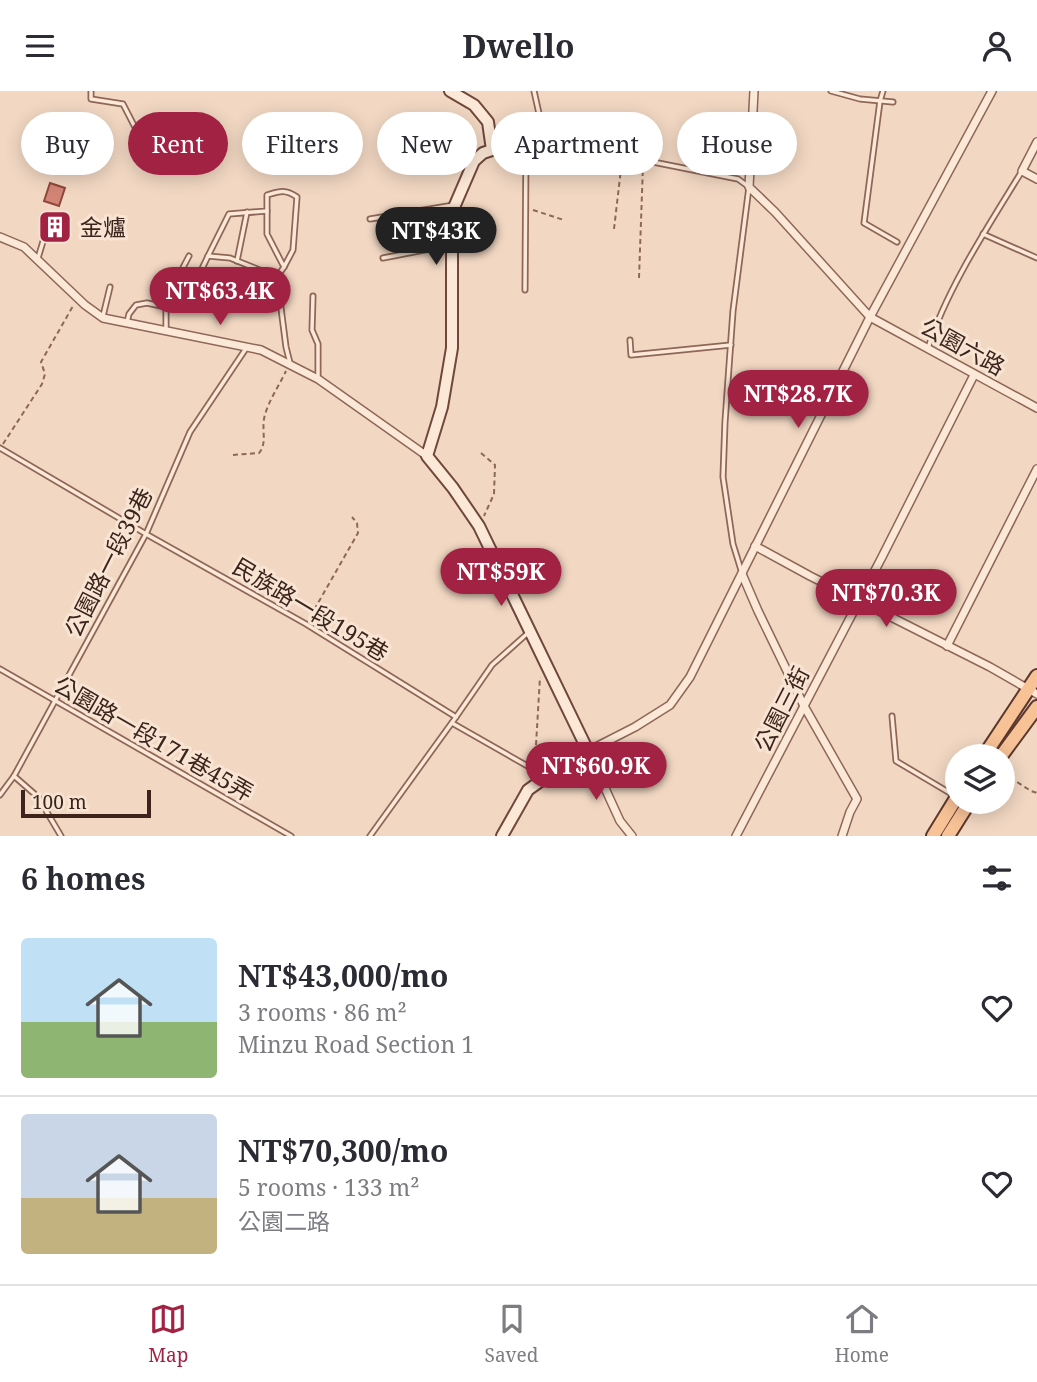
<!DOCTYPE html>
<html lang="en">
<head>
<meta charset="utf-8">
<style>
  :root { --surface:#fff; --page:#f7f7f7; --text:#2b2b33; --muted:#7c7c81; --line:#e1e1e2; --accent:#a22243 }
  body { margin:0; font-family:"Noto Serif","Noto Sans TC",serif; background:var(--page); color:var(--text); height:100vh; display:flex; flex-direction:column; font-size:26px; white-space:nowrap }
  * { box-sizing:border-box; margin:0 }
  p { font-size:23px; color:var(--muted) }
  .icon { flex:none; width:38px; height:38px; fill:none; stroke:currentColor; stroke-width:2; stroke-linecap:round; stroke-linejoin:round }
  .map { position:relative; height:745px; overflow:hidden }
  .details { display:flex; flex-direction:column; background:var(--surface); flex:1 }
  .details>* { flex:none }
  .guide { position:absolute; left:21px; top:21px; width:996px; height:63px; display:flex; gap:14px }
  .fabs { position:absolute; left:945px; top:653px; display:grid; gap:14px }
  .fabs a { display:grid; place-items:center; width:70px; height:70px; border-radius:50%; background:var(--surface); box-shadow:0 4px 18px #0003; font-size:35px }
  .scale { position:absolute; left:21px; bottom:18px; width:130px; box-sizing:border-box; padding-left:7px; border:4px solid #3c241d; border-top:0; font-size:19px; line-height:24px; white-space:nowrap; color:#3c241d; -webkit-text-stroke:5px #f8e4d3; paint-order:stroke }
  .price { position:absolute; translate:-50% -60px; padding:0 16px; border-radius:24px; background:var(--accent); color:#fff; font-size:23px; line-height:46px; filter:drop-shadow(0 2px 4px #0008) }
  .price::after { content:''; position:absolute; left:50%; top:42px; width:21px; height:16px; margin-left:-10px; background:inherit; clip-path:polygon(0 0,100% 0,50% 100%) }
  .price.current { background:#222; color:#fff }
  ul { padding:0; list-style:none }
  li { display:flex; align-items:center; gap:21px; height:175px; padding:0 21px }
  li+li { border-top:2px solid var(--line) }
  li span { display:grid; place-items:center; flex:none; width:196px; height:140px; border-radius:7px; color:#555 }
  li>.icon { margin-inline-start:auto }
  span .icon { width:84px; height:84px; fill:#fffc; stroke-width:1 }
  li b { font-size:30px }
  h2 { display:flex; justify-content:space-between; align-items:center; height:84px; padding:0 21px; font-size:30px }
  .chip { padding:0 24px; border-radius:32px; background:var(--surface); box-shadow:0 4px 18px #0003; font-size:24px; line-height:63px }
  .chip.current { background:var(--accent); color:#fff }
  header { display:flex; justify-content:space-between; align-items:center; height:91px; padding:0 21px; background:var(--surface); font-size:32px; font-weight:700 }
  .dock { display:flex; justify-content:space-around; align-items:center; height:98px; border-top:2px solid var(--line); background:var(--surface); font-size:19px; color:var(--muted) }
  .dock a { display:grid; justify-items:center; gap:4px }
  .dock .current { color:var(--accent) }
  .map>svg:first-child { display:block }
  .building { fill:#d38575; stroke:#8f483b; stroke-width:2 }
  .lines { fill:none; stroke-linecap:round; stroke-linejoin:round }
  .lane-casing { stroke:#8e6758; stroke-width:7 }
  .street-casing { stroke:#8e6758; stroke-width:10 }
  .secondary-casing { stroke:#70483b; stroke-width:14 }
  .primary-casing { stroke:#5b372c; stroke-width:16 }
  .path { stroke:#8e6758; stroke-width:2; stroke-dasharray:5 3.5; stroke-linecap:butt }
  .lane { stroke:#fce8d7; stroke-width:3.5 }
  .street { stroke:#fce8d7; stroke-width:7 }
  .secondary { stroke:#fce8d7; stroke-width:10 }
  .primary { stroke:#f8c297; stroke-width:12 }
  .labels { text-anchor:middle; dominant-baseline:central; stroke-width:6; stroke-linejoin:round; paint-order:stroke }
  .poi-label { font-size:23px; fill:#3c241d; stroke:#f8e4d3; text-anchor:start }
  .street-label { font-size:23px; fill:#3c241d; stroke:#f8e4d3 }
</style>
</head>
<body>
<header><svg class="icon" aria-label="menu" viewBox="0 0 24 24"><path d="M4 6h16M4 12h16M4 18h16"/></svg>Dwello<svg class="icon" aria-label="person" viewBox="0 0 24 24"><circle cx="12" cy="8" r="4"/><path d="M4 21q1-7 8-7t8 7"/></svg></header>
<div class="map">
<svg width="1037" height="745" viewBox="0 0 1037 745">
  <rect width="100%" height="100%" fill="#f2d8c3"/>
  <polygon class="building" points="50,92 65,97 59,115 44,110"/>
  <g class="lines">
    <defs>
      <g id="lane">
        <polyline points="91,0 91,8 123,13 142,50"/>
        <polyline points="534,0 546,54"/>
        <polyline points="831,0 860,8 893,11"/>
        <polyline points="883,0 880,10 864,132 897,151"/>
        <polyline points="494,59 526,58 569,49 643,69 738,88 749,96 733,220 725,331 723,386 733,453 741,479"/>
        <polyline points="267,120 267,143 284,176"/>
        <polyline points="370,128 454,114"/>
        <polyline points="983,143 1037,167"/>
        <path d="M208,165L229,123L267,120V104C280,100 285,98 297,106L293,159L284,176L277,186"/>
        <polyline points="38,167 51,124"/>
        <polyline points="383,167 450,154"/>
        <polyline points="237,170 247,121"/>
        <polyline points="177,188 189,165"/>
        <polyline points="525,199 526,58"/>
        <polyline points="313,205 312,239 318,253 318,286"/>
        <polyline points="103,225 110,196"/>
        <polyline points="127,231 129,223 136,214 147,212 166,216"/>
        <polyline points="166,238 166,204 177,188 199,184 208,165 230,167 277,186 286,256 290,272"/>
        <polyline points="630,249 631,264 731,254"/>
        <path d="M928,257C947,197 989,134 1022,80"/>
        <polyline points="0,357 146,443 306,533 456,626"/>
        <polyline points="0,578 291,745"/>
        <polyline points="892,625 896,670 955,705"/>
        <polyline points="452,632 545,685"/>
        <polyline points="14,685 38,706 61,745"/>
        <polyline points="0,704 14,685 146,443 190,341 247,256"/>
        <polyline points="370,745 456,626 492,574 529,541"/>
      </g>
      <g id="street">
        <polyline points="754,0 749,96 775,121 870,226 1037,317"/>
        <polyline points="1037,51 1022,80 1037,88"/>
        <polyline points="0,146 24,156 85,214 103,227 261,259 318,288 427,365"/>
        <polyline points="755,455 810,485 990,576 1037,603"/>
        <polyline points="742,483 758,520 804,615 857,708 850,721 842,745"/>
        <polyline points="947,555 1037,378"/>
        <polyline points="632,745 620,730 588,660 635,636 670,614 690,586 870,226 992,0"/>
        <polyline points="736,745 882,466 974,284"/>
      </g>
      <polyline id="secondary" points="450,0 474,14 488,31 492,59 483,62 474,70 455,114 452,130 452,257 442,316 427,365 453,397 479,435 588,660 560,676 528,699 502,745"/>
      <g id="primary">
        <polyline points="984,665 1037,585"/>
        <polyline points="1001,665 1037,616"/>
        <polyline points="933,745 957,706"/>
        <polyline points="948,745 970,710"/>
      </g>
    </defs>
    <use href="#lane" class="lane-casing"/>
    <use href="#street" class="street-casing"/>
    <use href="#secondary" class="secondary-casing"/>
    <use href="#primary" class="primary-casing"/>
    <g class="path">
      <polyline points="533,119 564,129"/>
      <polyline points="614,138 622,69"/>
      <polyline points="639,187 643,74"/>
      <polyline points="3,353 42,293 45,283 41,271 73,215"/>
      <polyline points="481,362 495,374 494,403 484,425"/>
      <path d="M233,364L259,362C267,353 262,340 264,328C267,312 279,295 286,280"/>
      <polyline points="310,526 358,442 357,432 352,426"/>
      <polyline points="535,671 540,586"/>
      <polyline points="1003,682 1031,700 1037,702"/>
    </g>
    <use href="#lane" class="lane"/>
    <use href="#street" class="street"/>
    <use href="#secondary" class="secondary"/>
    <use href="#primary" class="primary"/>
  </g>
  <defs>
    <symbol id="building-square" viewBox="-11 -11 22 22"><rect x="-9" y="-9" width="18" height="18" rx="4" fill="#a22243" stroke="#f8e4d3"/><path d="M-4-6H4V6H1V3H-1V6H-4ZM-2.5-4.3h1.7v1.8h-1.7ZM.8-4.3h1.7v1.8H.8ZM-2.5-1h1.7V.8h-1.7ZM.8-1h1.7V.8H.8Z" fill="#fff"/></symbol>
  </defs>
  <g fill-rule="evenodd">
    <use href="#building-square" x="36" y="117" width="38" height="38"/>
  </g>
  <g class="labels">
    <g class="poi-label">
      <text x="80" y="136">金爐</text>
    </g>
    <g class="street-label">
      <text transform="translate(963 255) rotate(29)">公園六路</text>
      <text transform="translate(108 471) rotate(-63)">公園路一段39巷</text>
      <text transform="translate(311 518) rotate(31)">民族路一段195巷</text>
      <text transform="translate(781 618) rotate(-63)">公園三街</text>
      <text transform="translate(154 647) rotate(30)">公園路一段171巷45弄</text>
    </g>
  </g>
</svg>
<div class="fabs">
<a><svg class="icon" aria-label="layers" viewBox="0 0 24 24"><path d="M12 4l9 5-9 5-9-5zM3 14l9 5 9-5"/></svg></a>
</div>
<div class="scale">100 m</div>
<b class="price current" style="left:436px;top:176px">NT$43K</b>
<b class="price" style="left:220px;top:236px">NT$63.4K</b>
<b class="price" style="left:798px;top:339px">NT$28.7K</b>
<b class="price" style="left:501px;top:517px">NT$59K</b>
<b class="price" style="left:886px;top:538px">NT$70.3K</b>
<b class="price" style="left:596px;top:711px">NT$60.9K</b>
<div class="guide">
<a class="chip">Buy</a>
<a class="chip current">Rent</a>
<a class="chip">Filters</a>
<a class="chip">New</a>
<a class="chip">Apartment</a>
<a class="chip">House</a>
</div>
</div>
<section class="details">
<h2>6 homes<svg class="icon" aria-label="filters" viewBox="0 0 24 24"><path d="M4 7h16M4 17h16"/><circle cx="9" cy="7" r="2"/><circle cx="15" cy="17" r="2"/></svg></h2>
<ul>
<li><span style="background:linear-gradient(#bfe0f5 60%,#8fb573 0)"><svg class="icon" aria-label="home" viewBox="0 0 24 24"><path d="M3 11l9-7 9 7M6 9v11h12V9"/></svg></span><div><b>NT$43,000/mo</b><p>3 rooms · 86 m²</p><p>Minzu Road Section 1</p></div><svg class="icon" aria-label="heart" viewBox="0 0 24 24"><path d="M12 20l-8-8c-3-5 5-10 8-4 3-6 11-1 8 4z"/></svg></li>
<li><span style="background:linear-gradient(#c9d6e8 60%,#c2b280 0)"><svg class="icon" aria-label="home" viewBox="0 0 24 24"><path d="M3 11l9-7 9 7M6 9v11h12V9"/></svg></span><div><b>NT$70,300/mo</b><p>5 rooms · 133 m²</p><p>公園二路</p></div><svg class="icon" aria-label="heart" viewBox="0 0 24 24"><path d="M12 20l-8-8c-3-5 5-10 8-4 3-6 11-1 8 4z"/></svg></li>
</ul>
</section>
<nav class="dock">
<a class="current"><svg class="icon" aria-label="map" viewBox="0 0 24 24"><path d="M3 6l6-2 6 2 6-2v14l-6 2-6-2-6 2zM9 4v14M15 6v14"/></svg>Map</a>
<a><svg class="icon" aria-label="saved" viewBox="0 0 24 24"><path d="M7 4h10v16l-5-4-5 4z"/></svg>Saved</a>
<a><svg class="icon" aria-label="home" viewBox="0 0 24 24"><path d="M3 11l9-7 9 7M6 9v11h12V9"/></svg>Home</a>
</nav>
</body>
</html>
